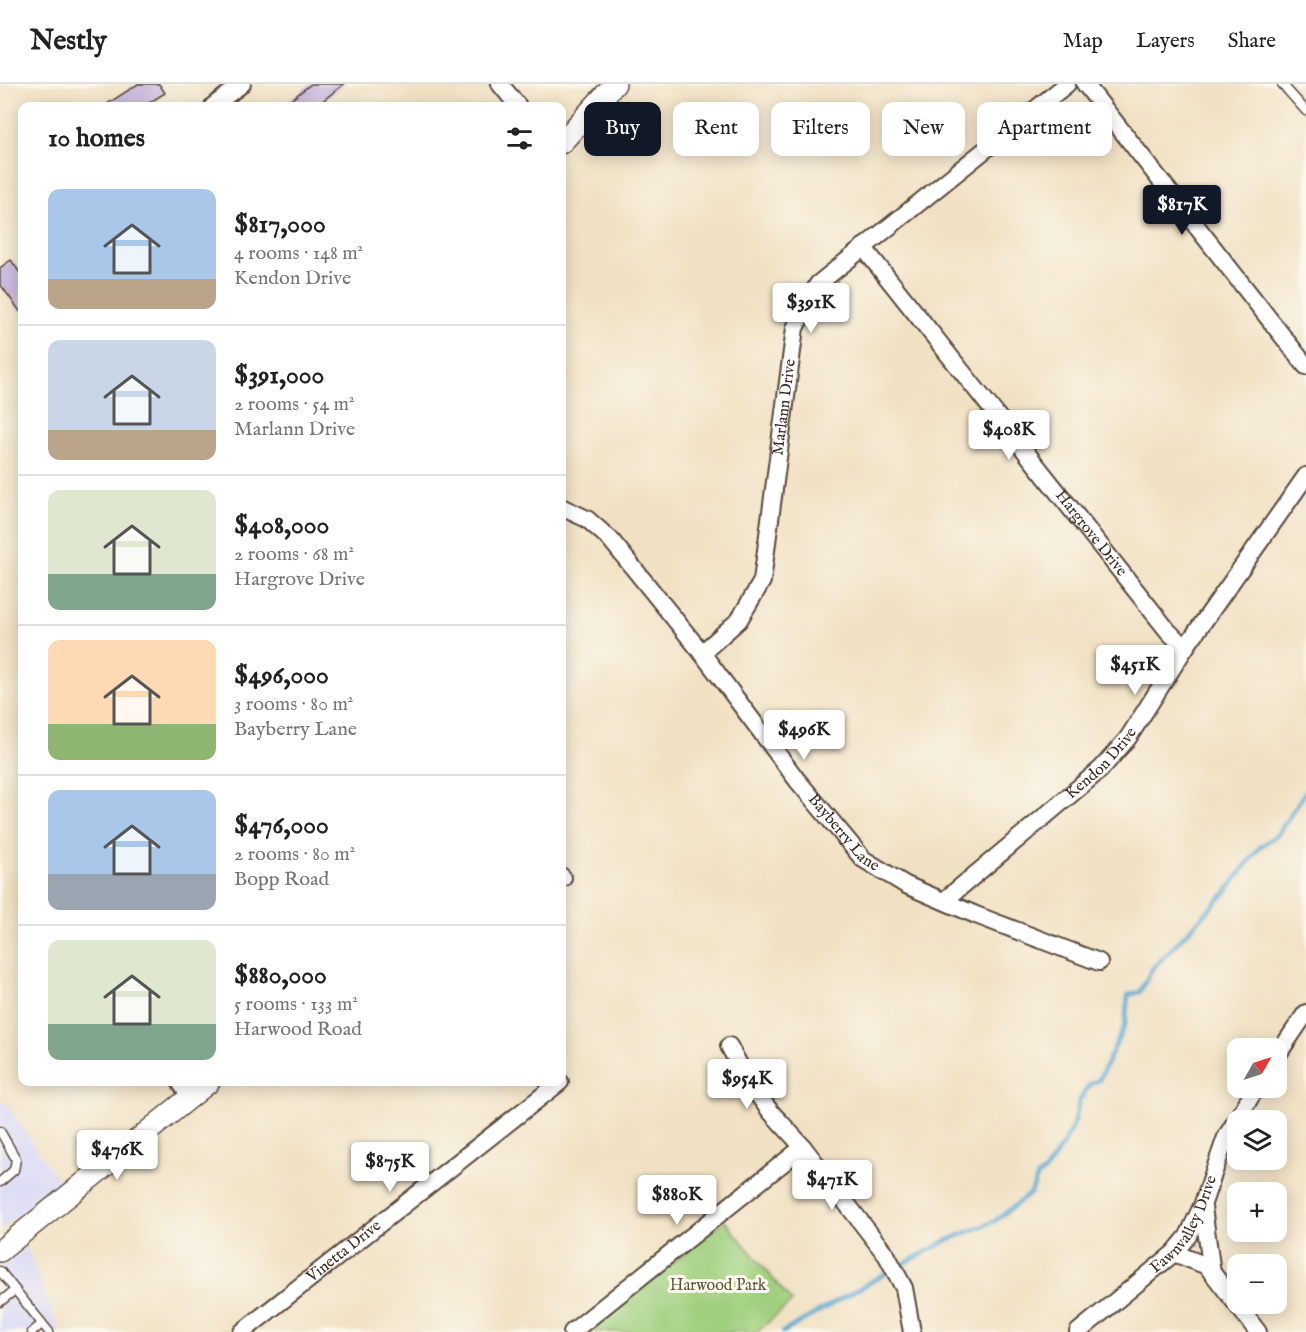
<!DOCTYPE html>
<html lang="en">
<head>
<meta charset="utf-8">
<style>
  :root { --surface:#fff; --page:#f6f6f6; --text:#222; --muted:#767676; --line:#e0e0e0; --accent:#111827 }
  body { margin:0; font-family:"IM FELL English",serif; background:var(--page); color:var(--text); height:100vh; display:flex; flex-direction:column; font-size:22px; white-space:nowrap }
  * { box-sizing:border-box; margin:0 }
  p { font-size:20px; color:var(--muted) }
  .icon { flex:none; width:33px; height:33px; fill:none; stroke:currentColor; stroke-width:2; stroke-linecap:round; stroke-linejoin:round }
  .map { position:relative; flex:1; overflow:hidden }
  .details { position:absolute; left:18px; top:18px; width:548px; height:984px; display:flex; flex-direction:column; background:var(--surface); border-radius:12px; box-shadow:0 3px 15px #0003 }
  .details>* { flex:none }
  .guide { position:absolute; left:584px; top:18px; width:570px; height:54px; display:flex; gap:12px }
  .needle { width:39px; rotate:51deg }
  .controls { position:absolute; left:1227px; top:954px; display:grid; gap:12px }
  .controls a { display:grid; place-items:center; width:60px; height:60px; border-radius:12px; background:var(--surface); box-shadow:0 3px 15px #0003; font-size:30px }
  .price { position:absolute; translate:-50% -51px; padding:0 14px; border-radius:6px; background:#fff; color:#222; font-size:20px; line-height:39px; filter:drop-shadow(0 2px 3px #0008) }
  .price::after { content:''; position:absolute; left:50%; top:36px; width:18px; height:14px; margin-left:-9px; background:inherit; clip-path:polygon(0 0,100% 0,50% 100%) }
  .price.current { background:var(--accent); color:#fff }
  ul { padding:0; list-style:none }
  li { display:flex; align-items:center; gap:18px; height:150px; padding:0 30px }
  li+li { border-top:2px solid var(--line) }
  li span { display:grid; place-items:center; flex:none; width:168px; height:120px; border-radius:12px; color:#555 }
  li>.icon { margin-inline-start:auto }
  span .icon { width:72px; height:72px; fill:#fffc; stroke-width:1 }
  li b { font-size:26px }
  h2 { display:flex; justify-content:space-between; align-items:center; height:72px; padding:0 30px; font-size:26px }
  .pill { padding:0 21px; border-radius:12px; background:var(--surface); box-shadow:0 3px 15px #0003; font-size:21px; line-height:54px }
  .pill.current { background:var(--accent); color:#fff }
  header { display:flex; align-items:center; gap:36px; box-sizing:border-box; height:84px; padding:0 30px; background:var(--surface); border-bottom:2px solid var(--line) }
  header strong { font-size:28px }
  nav { display:flex; gap:33px; margin-inline-start:auto; font-size:21px }
  .map>svg:first-child { display:block }
  .built { fill:#d7d7f8 }
  .green { fill:#a0d07f; stroke:#6e7d4e; stroke-width:1.5 }
  .lines { fill:none; stroke-linecap:round; stroke-linejoin:round }
  .stream { stroke:#56a5d0; stroke-width:4.5 }
  .building { fill:#b8a3d7 }
  .service-casing { stroke:#564537; stroke-width:11 }
  .minor-casing { stroke:#564537; stroke-width:20 }
  .tertiary-casing { stroke:#564537; stroke-width:24 }
  .service { stroke:#fff; stroke-width:8 }
  .minor { stroke:#fff; stroke-width:16 }
  .tertiary { stroke:#fff; stroke-width:21 }
  .labels { text-anchor:middle; dominant-baseline:central; stroke-width:6; stroke-linejoin:round; paint-order:stroke }
  .street-label { font-size:16px; fill:#3b2a1e; stroke:#fbf7ec }
  .park-label { font-size:16px; fill:#545436; stroke:#fbf7ec }
</style>
</head>
<body>
<header>
<strong>Nestly</strong>
<nav><a>Map</a><a>Layers</a><a>Share</a></nav>
</header>
<div class="map">
<svg width="1306" height="1248" viewBox="0 0 1306 1248">
  <rect width="100%" height="100%" fill="#fbf7ec"/>
  <filter id="ink" filterUnits="userSpaceOnUse"><feTurbulence type="fractalNoise" baseFrequency=".0167" numOctaves="2"/><feDisplacementMap in="SourceGraphic" scale="12" xChannelSelector="R" yChannelSelector="G"/><feConvolveMatrix kernelMatrix="1 2 1 2 8 2 1 2 1" color-interpolation-filters="sRGB"/></filter>
  <filter id="wash" filterUnits="userSpaceOnUse"><feTurbulence type="fractalNoise" baseFrequency=".008" numOctaves="4" result="noise"/><feDisplacementMap in="SourceGraphic" scale="24" xChannelSelector="R" yChannelSelector="G"/><feGaussianBlur stdDeviation="1.35" result="paint"/><feColorMatrix in="noise" values="0 0 0 0 0 0 0 0 0 0 0 0 0 0 0 0 0 1.4 0 .05"/><feComposite in="paint" operator="in"/></filter>
  <g filter="url(#wash)">
    <rect width="100%" height="100%" fill="#f1e1c3"/>
    <g class="built">
      <polygon points="0,1017 7,1021 60,1100 0,1146"/>
      <polygon points="27,1163 60,1248 0,1248 0,1184"/>
    </g>
    <polygon class="green" points="725,1137 792,1218 757,1248 586,1248"/>
    <g class="lines">
      <g class="stream">
        <polyline points="898,1183 946,1157 995,1137 1031,1109 1038,1092 1045,1087 1064,1059 1075,1037 1079,1017 1090,1000 1099,996 1125,941 1128,911 1140,908 1152,885 1225,809 1260,763 1278,750 1306,707"/>
        <polyline points="783,1248 890,1187"/>
      </g>
    </g>
    <g id="blocks">
      <g class="building">
        <polygon points="138,0 159,0 165,9 144,22 104,22"/>
        <polygon points="311,0 344,0 316,22 283,22"/>
        <polygon points="11,176 22,192 22,230 0,200 0,184"/>
      </g>
    </g>
  </g>
  <g filter="url(#ink)">
    <use href="#blocks" fill-opacity="0" stroke="#564537" stroke-width="1.5"/>
    <g class="lines">
      <defs>
        <g id="service">
          <polyline points="1282,0 1306,27"/>
          <polyline points="0,1047 16,1075 14,1086 0,1098"/>
          <polyline points="0,1187 49,1248"/>
          <polyline points="0,1218 15,1206"/>
          <polyline points="32,1248 42,1240"/>
        </g>
        <g id="minor">
          <polyline points="500,0 518,22"/>
          <polyline points="1085,0 1306,282"/>
          <polyline points="213,22 242,0"/>
          <path id="s1" d="M863,163L1168,547L1185,564"/>
          <path id="s2" d="M561,423L587,435L610,455L702,569L797,696L863,775L906,801L976,831L1099,878"/>
          <path id="s3" d="M702,569L739,536L762,497L795,244L818,200L1067,0"/>
          <polyline points="561,792 563,794"/>
          <path id="s4" d="M945,816L1101,685L1128,654L1185,564L1306,392"/>
          <polyline points="729,962 749,999 770,1027 803,1063 887,1172 904,1204 912,1248"/>
          <polyline points="1276,973 1306,929"/>
          <polyline points="180,998 190,1012"/>
          <polyline points="1203,1123 1212,1189"/>
          <polyline points="1174,1169 1207,1182 1258,1248"/>
          <path id="s5" d="M242,1248L560,998"/>
          <polyline points="572,1248 803,1063"/>
          <path id="s6" d="M1078,1248L1174,1169L1188,1152L1202,1122L1226,1053L1256,1004"/>
        </g>
        <g id="tertiary">
          <polyline points="561,59 615,0"/>
          <polyline points="0,1167 209,998"/>
        </g>
      </defs>
      <use href="#service" class="service-casing"/>
      <use href="#minor" class="minor-casing"/>
      <use href="#tertiary" class="tertiary-casing"/>
      <use href="#service" class="service"/>
      <use href="#minor" class="minor"/>
      <use href="#tertiary" class="tertiary"/>
    </g>
  </g>
  <g class="labels">
    <g class="street-label">
      <text stroke="none"><textPath href="#s3" startOffset="270">Marlann Drive</textPath></text>
      <text stroke="none"><textPath href="#s1" startOffset="366">Hargrove Drive</textPath></text>
      <text stroke="none"><textPath href="#s4" startOffset="208">Kendon Drive</textPath></text>
      <text stroke="none"><textPath href="#s2" startOffset="435">Bayberry Lane</textPath></text>
      <text stroke="none"><textPath href="#s6" startOffset="154">Fawnvalley Drive</textPath></text>
      <text stroke="none"><textPath href="#s5" startOffset="130">Vinetta Drive</textPath></text>
    </g>
    <g class="park-label">
      <text x="718" y="1202">Harwood Park</text>
    </g>
  </g>
</svg>
<div class="controls">
<a><svg class="needle" viewBox="-14 -14 28 28"><path d="M0-13l5 13h-10z" fill="#e53935"/><path d="M0 13l5-13h-10z" fill="#767676"/></svg></a>
<a><svg class="icon" aria-label="layers" viewBox="0 0 24 24"><path d="M12 4l9 5-9 5-9-5zM3 14l9 5 9-5"/></svg></a>
<a>+</a>
<a>−</a>
</div>
<b class="price current" style="left:1182px;top:152px">$817K</b>
<b class="price" style="left:811px;top:250px">$391K</b>
<b class="price" style="left:1009px;top:377px">$408K</b>
<b class="price" style="left:1135px;top:612px">$451K</b>
<b class="price" style="left:804px;top:677px">$496K</b>
<b class="price" style="left:747px;top:1026px">$954K</b>
<b class="price" style="left:117px;top:1097px">$476K</b>
<b class="price" style="left:390px;top:1109px">$875K</b>
<b class="price" style="left:832px;top:1127px">$471K</b>
<b class="price" style="left:677px;top:1142px">$880K</b>
<div class="guide">
<a class="pill current">Buy</a>
<a class="pill">Rent</a>
<a class="pill">Filters</a>
<a class="pill">New</a>
<a class="pill">Apartment</a>
</div>
<section class="details">
<h2>10 homes<svg class="icon" aria-label="filters" viewBox="0 0 24 24"><path d="M4 7h16M4 17h16"/><circle cx="9" cy="7" r="2"/><circle cx="15" cy="17" r="2"/></svg></h2>
<ul>
<li><span style="background:linear-gradient(#a9c7e8 75%,#b9a48a 0)"><svg class="icon" aria-label="home" viewBox="0 0 24 24"><path d="M3 11l9-7 9 7M6 9v11h12V9"/></svg></span><div><b>$817,000</b><p>4 rooms · 148 m²</p><p>Kendon Drive</p></div></li>
<li><span style="background:linear-gradient(#c9d6e8 75%,#b9a48a 0)"><svg class="icon" aria-label="home" viewBox="0 0 24 24"><path d="M3 11l9-7 9 7M6 9v11h12V9"/></svg></span><div><b>$391,000</b><p>2 rooms · 54 m²</p><p>Marlann Drive</p></div></li>
<li><span style="background:linear-gradient(#dfe7d0 70%,#7fa58c 0)"><svg class="icon" aria-label="home" viewBox="0 0 24 24"><path d="M3 11l9-7 9 7M6 9v11h12V9"/></svg></span><div><b>$408,000</b><p>2 rooms · 68 m²</p><p>Hargrove Drive</p></div></li>
<li><span style="background:linear-gradient(#ffd9b3 70%,#8fb573 0)"><svg class="icon" aria-label="home" viewBox="0 0 24 24"><path d="M3 11l9-7 9 7M6 9v11h12V9"/></svg></span><div><b>$496,000</b><p>3 rooms · 80 m²</p><p>Bayberry Lane</p></div></li>
<li><span style="background:linear-gradient(#a9c7e8 70%,#9aa5b1 0)"><svg class="icon" aria-label="home" viewBox="0 0 24 24"><path d="M3 11l9-7 9 7M6 9v11h12V9"/></svg></span><div><b>$476,000</b><p>2 rooms · 80 m²</p><p>Bopp Road</p></div></li>
<li><span style="background:linear-gradient(#dfe7d0 70%,#7fa58c 0)"><svg class="icon" aria-label="home" viewBox="0 0 24 24"><path d="M3 11l9-7 9 7M6 9v11h12V9"/></svg></span><div><b>$880,000</b><p>5 rooms · 133 m²</p><p>Harwood Road</p></div></li>
</ul>
</section>
</div>
</body>
</html>
